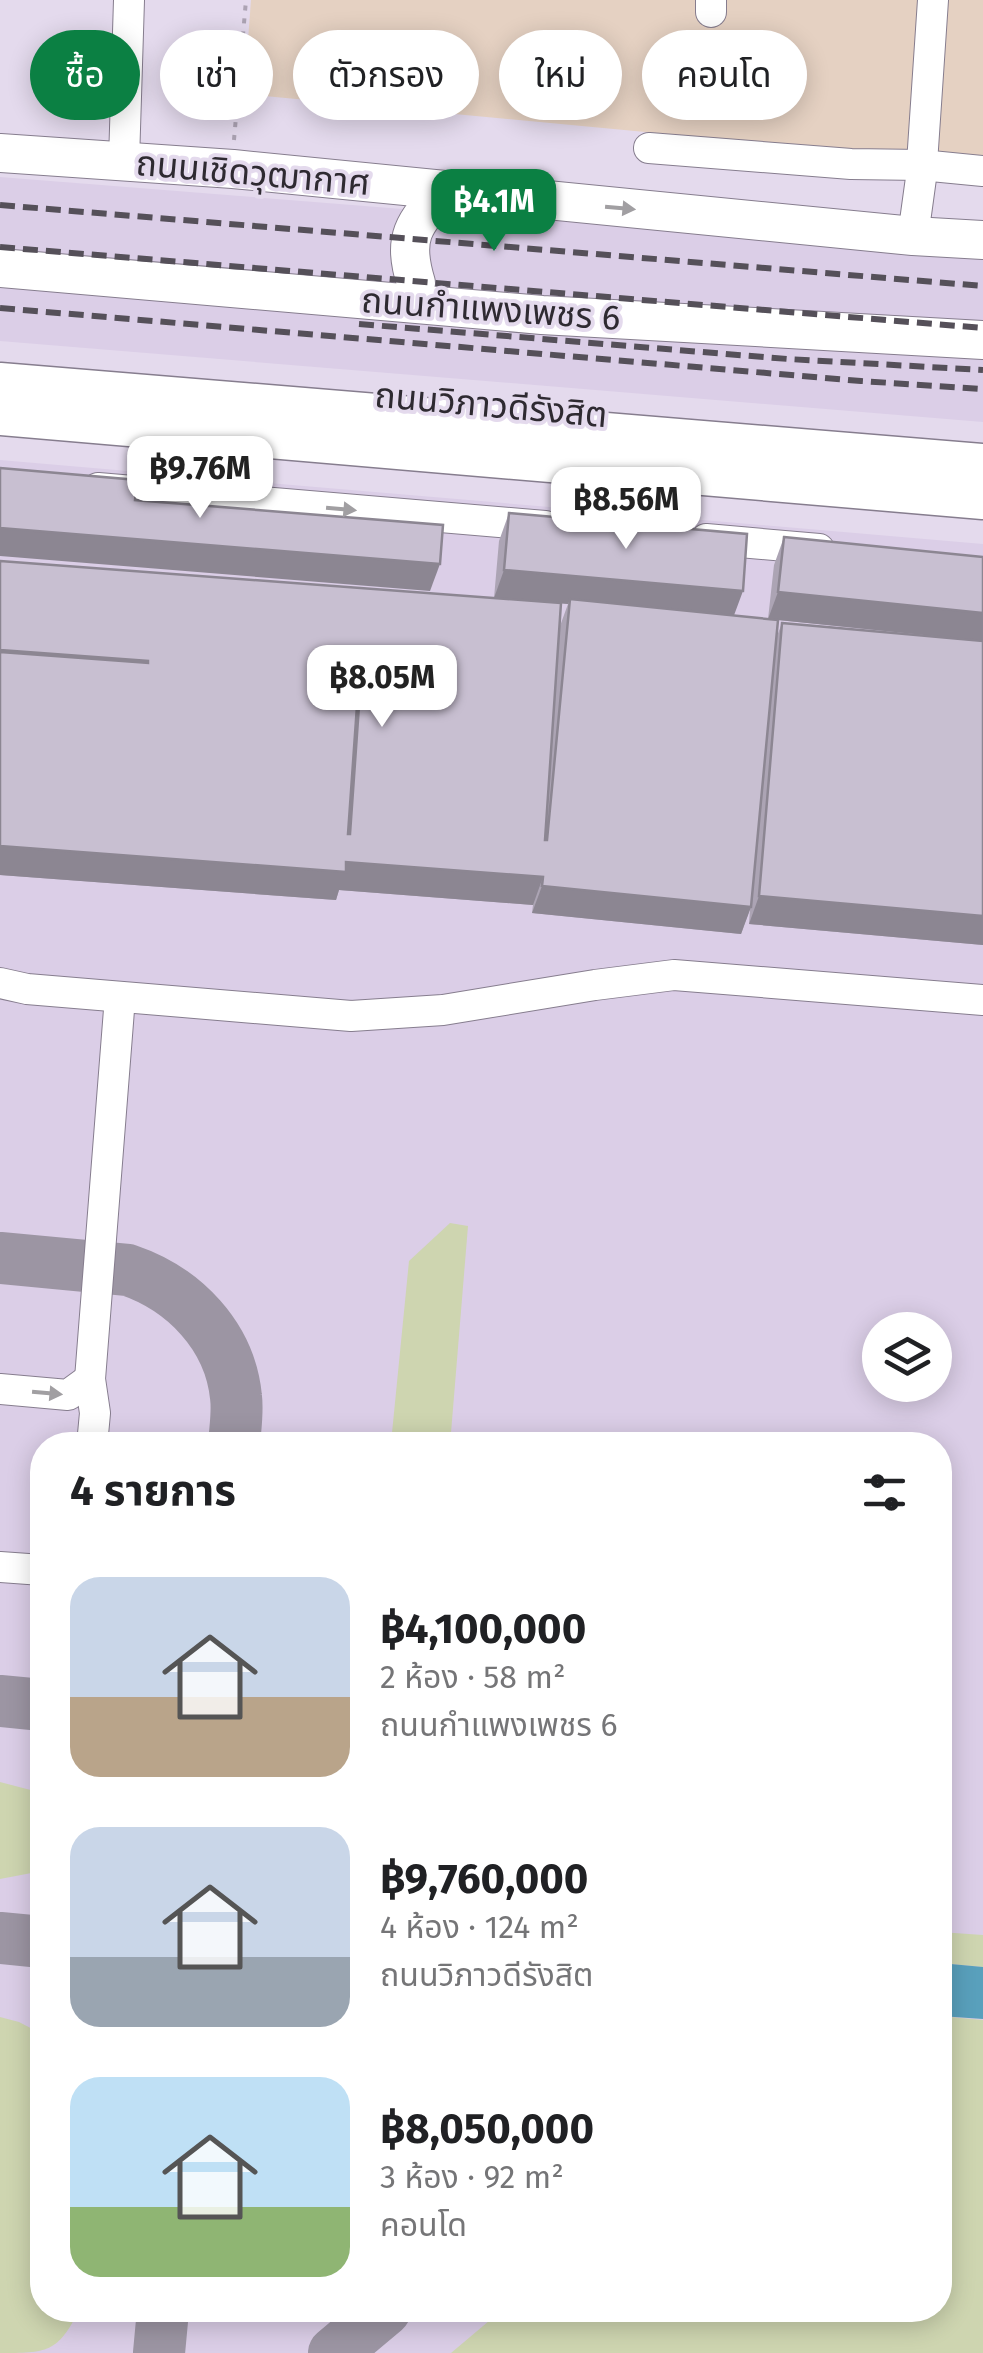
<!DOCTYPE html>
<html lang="th">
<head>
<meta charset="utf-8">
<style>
  :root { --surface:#fff; --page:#f2f2f2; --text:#202124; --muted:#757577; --accent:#0b8043 }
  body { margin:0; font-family:"Fira Sans","Noto Sans Thai",sans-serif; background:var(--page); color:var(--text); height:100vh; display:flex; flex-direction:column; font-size:38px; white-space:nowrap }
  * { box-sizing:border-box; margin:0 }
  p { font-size:32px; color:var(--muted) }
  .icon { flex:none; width:55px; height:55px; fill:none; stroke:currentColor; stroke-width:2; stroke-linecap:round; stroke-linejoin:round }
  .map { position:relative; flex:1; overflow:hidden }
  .panel { position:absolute; left:30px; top:1432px; width:922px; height:890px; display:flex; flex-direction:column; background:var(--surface); border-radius:40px; box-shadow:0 5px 25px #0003 }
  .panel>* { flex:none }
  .hud { position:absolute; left:30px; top:30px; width:925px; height:90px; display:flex; gap:20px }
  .controls { position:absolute; left:862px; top:1312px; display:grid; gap:20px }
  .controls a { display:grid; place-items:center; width:90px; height:90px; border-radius:50%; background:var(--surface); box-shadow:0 5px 25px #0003; font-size:50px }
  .price { position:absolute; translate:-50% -85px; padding:0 22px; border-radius:20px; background:#fff; color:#222; font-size:32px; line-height:65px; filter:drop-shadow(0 2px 5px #0008) }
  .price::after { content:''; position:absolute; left:50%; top:60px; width:30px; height:22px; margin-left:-15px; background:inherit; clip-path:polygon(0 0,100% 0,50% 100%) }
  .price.selected { background:var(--accent); color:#fff }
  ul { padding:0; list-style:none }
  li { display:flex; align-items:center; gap:30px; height:250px; padding:0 40px }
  li span { display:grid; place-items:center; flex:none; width:280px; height:200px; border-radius:30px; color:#555 }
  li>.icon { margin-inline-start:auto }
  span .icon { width:120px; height:120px; fill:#fffc; stroke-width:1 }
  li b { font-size:42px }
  h2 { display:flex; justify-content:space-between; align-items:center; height:120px; padding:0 40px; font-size:42px }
  .pill { padding:0 35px; border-radius:45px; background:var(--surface); box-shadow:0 5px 25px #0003; font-size:35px; line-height:90px }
  .pill.selected { background:var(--accent); color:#fff }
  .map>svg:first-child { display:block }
  .built { fill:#dbcee7; fill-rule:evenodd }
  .industrial { fill:#e5d1c2 }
  .green { fill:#ced5b0 }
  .water { fill:#59a0bc }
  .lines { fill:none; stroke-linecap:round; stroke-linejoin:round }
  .taxiway { stroke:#9c95a3; stroke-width:52 }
  .minor-casing { stroke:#867d8e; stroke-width:32 }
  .major-casing { stroke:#867d8e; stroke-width:40 }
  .highway-casing { stroke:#867d8e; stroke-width:45 }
  .path { stroke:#aca3b3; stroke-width:4; stroke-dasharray:5 8; stroke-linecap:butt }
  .minor { stroke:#fff; stroke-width:30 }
  .major { stroke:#fff; stroke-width:38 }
  .highway { stroke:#fff; stroke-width:42 }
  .rail { stroke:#555059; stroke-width:6; stroke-dasharray:15 8; stroke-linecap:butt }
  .wall { fill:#aca4b4; fill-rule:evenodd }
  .shaded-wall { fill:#8c8692 }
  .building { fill:#c8bfd1; stroke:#8c8692; stroke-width:2.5; fill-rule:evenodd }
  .oneway { fill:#a19fa2 }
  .labels { text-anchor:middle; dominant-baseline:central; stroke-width:8; stroke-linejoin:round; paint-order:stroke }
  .street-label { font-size:35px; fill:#2e2a31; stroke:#e4daed }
</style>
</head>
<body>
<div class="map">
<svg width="983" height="2353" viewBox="0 0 983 2353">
  <rect width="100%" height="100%" fill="#e4daed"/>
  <g class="built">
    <polygon points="0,177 983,255 983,422 0,341"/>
    <path d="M0,460L983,544V2353H0ZM880,1330H935V1385H880ZM42,1445H940V2310H42Z"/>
  </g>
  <polygon class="industrial" points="251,0 983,0 983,164 244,94"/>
  <g class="green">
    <polygon points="450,1223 468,1226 450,1445 391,1443 409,1261"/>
    <polygon points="0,1782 42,1793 42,1871 0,1879"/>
    <polygon points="940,1932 983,1935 983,1967 940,1963"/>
    <polygon points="940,2016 983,2020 983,2353 451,2353 502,2310 940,2310"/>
    <path d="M0,2017L19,2022L42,2034V2310H79C58,2353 47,2353 0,2353Z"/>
  </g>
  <polygon class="water" points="940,1963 983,1967 983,2019 940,2016"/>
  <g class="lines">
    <g class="taxiway">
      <path d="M0,1258L128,1270C184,1289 230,1336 236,1397C238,1413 235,1429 234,1445"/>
      <polyline points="0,1701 42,1705"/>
      <polyline points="0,1938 42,1942"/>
      <polyline points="159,2353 163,2310"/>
      <polyline points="334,2353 385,2310"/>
    </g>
    <defs>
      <g id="minor">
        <polyline points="711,12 711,0"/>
        <polyline points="649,148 851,164 921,165 983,171"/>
        <polyline points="124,161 129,0"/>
        <polyline points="913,236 921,178 933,0"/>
        <polyline points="98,488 545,526"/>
        <polyline points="706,539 819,549"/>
        <polyline points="0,983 27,989 351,1016 443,1010 595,985 674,975 983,1000"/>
        <polyline points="0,1389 68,1395 90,1379"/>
        <polyline points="92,1445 95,1413 90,1379 120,997"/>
        <polyline points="0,1567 42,1570"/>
      </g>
      <g id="major">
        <polyline points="0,153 233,169 913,236 983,240"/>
        <polyline points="0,268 542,315 983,340"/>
        <path d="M416,283C402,237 413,224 444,191"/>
      </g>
      <g id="highway">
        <polyline points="0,384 983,465"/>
        <polyline points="0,414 983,498"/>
      </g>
    </defs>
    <use href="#minor" class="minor-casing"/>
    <use href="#major" class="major-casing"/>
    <use href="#highway" class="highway-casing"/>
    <polyline class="path" points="234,140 246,0"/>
    <use href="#minor" class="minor"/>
    <use href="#major" class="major"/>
    <use href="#highway" class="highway"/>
    <g class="rail">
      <polyline points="0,205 983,286"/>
      <polyline points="0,247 983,328"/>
      <polyline points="0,308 861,381 983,389"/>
      <polyline points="359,324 788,359 983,370"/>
    </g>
  </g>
  <path class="wall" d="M509,513L734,615L768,619L774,565L784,537L983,557V945L749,924L750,909L741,934L532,913L533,905L339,890L336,900L0,875V561L494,598L499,541ZM561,603L568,604L560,626ZM778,620L944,637L782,623L777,636Z"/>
  <g class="shaded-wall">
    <polygon points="0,528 440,564 430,591 0,556"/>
    <polygon points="504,570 743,591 733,618 570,599 568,604 494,598"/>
    <polygon points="778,592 983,613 983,641 768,619"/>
    <polygon points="0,650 148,661 138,688 0,678"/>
    <polygon points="0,846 346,862 543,877 533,905 339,890 336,900 0,875"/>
    <polygon points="542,886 751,907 741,934 532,913"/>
    <polygon points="759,896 983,916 983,945 749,924"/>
  </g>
  <g class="building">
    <polygon points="0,468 137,480 135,500 443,525 440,564 0,528"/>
    <polygon points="509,513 747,534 743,591 504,570"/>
    <polygon points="784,537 983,557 983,613 778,592"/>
    <path d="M0,561L561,603L545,840H547L570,599L778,620L751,907L542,886L543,877L346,862V872L0,846V652L148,663V661L0,650ZM359,677H361L350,834H348Z"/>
    <polygon points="782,623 983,641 983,916 759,896"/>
  </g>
  <defs><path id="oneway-solid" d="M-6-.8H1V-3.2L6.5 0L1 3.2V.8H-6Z" transform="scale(2.5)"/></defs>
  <g class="oneway">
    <use href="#oneway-solid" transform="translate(620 208) rotate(5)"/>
    <use href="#oneway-solid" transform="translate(341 509) rotate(5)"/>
    <use href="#oneway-solid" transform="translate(47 1393) rotate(5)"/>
  </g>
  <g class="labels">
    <g class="street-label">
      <text transform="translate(253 173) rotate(5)">ถนนเชิดวุฒากาศ</text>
      <text transform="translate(491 309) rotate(4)">ถนนกำแพงเพชร 6</text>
      <text transform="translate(491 405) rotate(5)">ถนนวิภาวดีรังสิต</text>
    </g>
  </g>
</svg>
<div class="controls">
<a><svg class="icon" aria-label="layers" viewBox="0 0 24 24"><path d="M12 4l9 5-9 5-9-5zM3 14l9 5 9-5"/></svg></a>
</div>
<b class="price selected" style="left:494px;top:254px">฿4.1M</b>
<b class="price" style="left:200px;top:521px">฿9.76M</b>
<b class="price" style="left:626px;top:552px">฿8.56M</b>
<b class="price" style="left:382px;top:730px">฿8.05M</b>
<div class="hud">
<a class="pill selected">ซื้อ</a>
<a class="pill">เช่า</a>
<a class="pill">ตัวกรอง</a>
<a class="pill">ใหม่</a>
<a class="pill">คอนโด</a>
</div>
<section class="panel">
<h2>4 รายการ<svg class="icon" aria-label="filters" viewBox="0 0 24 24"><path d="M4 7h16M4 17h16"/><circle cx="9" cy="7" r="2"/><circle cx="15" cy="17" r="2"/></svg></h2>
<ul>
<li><span style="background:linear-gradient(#c9d6e8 60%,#b9a48a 0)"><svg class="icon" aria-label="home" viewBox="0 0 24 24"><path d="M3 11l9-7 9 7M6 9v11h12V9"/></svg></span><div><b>฿4,100,000</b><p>2 ห้อง · 58 m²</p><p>ถนนกำแพงเพชร 6</p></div></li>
<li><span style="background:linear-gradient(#c9d6e8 65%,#9aa5b1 0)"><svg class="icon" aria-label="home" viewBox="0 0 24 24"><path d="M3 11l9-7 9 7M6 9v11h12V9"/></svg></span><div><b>฿9,760,000</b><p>4 ห้อง · 124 m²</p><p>ถนนวิภาวดีรังสิต</p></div></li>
<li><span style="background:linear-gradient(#bfe0f5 65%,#8fb573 0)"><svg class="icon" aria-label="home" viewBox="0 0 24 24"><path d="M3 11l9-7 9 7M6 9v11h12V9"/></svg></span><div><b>฿8,050,000</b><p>3 ห้อง · 92 m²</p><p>คอนโด</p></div></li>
</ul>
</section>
</div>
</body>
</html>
